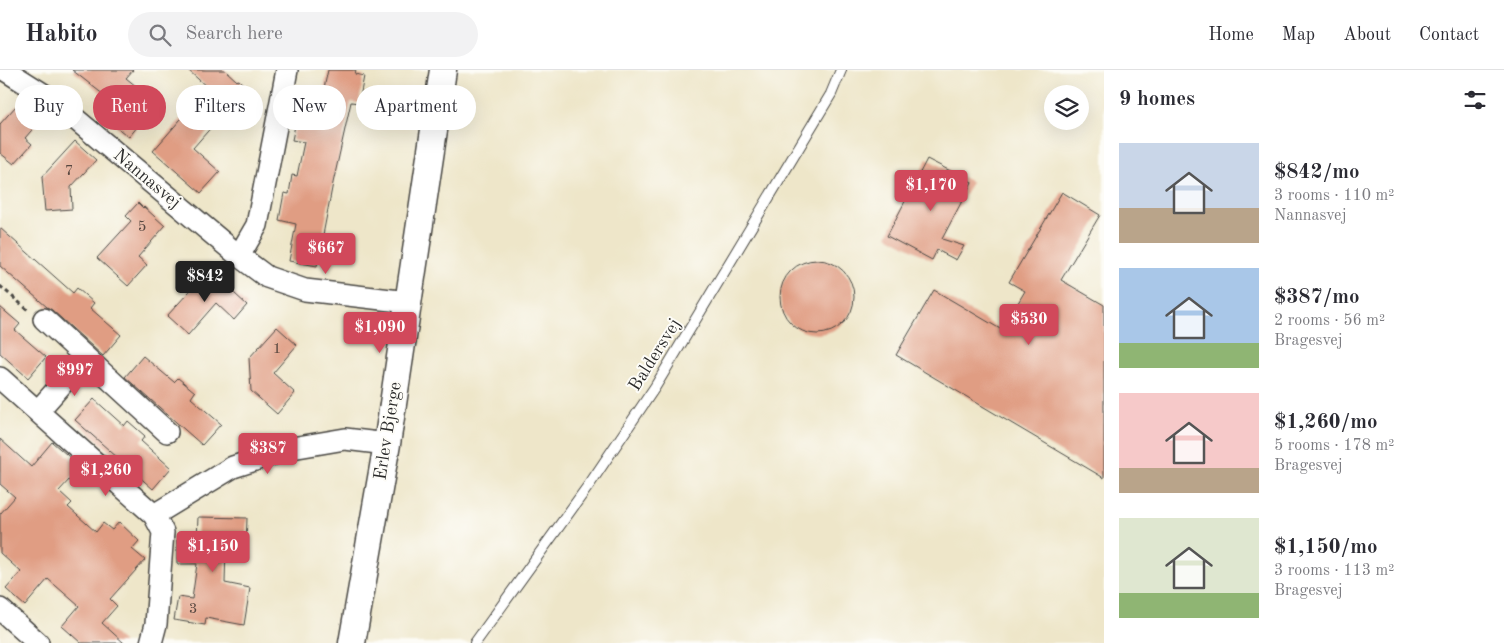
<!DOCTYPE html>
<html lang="en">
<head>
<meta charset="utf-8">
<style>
  :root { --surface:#fff; --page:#f2f2f3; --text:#2b2b33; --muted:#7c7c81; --line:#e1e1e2; --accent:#d1495b }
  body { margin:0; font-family:"Old Standard TT",serif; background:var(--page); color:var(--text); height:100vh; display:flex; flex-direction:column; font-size:19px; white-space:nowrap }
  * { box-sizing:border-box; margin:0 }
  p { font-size:16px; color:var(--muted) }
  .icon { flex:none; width:28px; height:28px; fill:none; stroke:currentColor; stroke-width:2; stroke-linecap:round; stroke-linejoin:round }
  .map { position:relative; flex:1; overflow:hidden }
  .sheet { display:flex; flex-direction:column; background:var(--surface); width:400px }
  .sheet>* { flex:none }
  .top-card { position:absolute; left:15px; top:15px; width:475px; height:45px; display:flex; gap:10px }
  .buttons { position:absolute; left:1044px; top:15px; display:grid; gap:10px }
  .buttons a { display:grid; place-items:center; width:45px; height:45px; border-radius:50%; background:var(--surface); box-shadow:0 5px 20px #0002; font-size:25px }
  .price { position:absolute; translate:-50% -42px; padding:0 11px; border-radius:5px; background:var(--accent); color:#fff; font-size:16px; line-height:32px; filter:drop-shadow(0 1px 2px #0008) }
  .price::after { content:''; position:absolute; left:50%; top:30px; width:15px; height:11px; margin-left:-8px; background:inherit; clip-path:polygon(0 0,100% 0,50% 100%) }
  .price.current { background:#222; color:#fff }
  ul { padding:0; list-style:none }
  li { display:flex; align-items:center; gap:15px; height:125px; padding:0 15px }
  li span { display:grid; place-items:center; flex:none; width:140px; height:100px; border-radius:0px; color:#555 }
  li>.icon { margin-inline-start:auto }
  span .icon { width:60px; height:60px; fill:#fffc; stroke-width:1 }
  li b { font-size:21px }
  h2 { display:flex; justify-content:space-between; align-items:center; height:60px; padding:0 15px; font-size:21px }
  .chip { padding:0 18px; border-radius:22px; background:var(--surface); box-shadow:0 5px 20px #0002; font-size:18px; line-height:45px }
  .chip.current { background:var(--accent); color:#fff }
  header { display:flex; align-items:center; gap:30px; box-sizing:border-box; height:70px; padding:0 25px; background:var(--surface); border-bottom:1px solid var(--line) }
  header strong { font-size:24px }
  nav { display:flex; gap:28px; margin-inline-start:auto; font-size:18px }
  .search { width:350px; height:45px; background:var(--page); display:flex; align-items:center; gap:12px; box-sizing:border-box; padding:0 18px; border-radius:28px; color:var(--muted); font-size:19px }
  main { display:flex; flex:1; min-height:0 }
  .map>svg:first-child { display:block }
  .building { fill:#e09d83 }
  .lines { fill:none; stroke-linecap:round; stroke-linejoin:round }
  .service-casing { stroke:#484743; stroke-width:12 }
  .minor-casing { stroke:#484743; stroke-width:24 }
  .tertiary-casing { stroke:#484743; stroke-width:29 }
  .path { stroke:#484743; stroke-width:3; stroke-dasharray:4 4; stroke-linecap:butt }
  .service { stroke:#fff; stroke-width:10 }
  .minor { stroke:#fff; stroke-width:21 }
  .tertiary { stroke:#fff; stroke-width:26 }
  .labels { text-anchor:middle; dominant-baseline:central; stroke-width:4; stroke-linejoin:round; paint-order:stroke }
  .number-label { font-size:15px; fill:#584841 }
  .street-label { font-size:18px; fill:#2b2b2b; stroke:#fdfcf7 }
</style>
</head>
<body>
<header>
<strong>Habito</strong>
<div class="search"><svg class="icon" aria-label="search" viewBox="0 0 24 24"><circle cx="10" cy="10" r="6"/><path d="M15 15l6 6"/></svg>Search here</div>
<nav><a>Home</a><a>Map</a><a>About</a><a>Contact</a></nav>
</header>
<main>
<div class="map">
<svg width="1104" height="573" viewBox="0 0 1104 573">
  <rect width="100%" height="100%" fill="#fdfcf7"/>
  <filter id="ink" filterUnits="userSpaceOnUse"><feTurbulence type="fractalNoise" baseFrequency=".02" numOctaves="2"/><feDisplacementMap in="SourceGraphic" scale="10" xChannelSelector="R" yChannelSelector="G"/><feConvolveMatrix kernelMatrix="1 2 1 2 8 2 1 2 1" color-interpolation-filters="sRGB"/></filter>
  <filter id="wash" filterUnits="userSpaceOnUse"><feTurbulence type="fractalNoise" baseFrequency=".0096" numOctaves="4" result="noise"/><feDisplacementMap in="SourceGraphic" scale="20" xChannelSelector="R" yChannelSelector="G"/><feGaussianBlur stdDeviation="1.12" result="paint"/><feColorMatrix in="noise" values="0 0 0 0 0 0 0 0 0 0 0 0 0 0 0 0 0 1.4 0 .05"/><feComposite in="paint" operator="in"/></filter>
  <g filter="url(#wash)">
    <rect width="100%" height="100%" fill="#eee6c9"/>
    <g id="blocks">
      <g class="building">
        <polygon points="72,0 133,0 126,8 157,33 129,67 107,50 118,36"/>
        <polygon points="188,0 225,0 237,11 239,10 249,21 232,39 229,37 193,78 220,102 201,123 153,81 208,18"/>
        <polygon points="328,0 356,0 355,4 364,6 359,33 351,32 333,113 317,196 289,191 296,154 279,150 284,123 289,124 292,105 297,106 304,72 292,70 297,46 317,50"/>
        <polygon points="16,36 37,54 25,68 32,74 14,94 0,83 0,54"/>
        <polygon points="75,71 96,90 71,117 72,139 45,141 42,107"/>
        <polygon points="927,89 972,112 942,169 964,176 956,190 937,180 932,190 887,166"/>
        <polygon points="1062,122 1100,145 1061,210 1104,235 1104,408 896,285 934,220 1002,260 1025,221 1009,212"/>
        <polygon points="138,133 143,138 144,137 165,156 138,187 147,195 128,216 97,188 131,151 126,146"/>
        <polygon points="0,158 73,223 77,218 94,233 90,238 121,265 103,286 52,240 47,237 0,196"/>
        <circle cx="817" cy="227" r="37"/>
        <polygon points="209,200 247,235 234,250 216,233 188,265 167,246"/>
        <polygon points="0,237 20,254 15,260 46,287 28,308 0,283"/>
        <polygon points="277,257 297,275 273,303 295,323 277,344 251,321 249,288"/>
        <polygon points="143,286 174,312 178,308 195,322 191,328 221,354 202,375 125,307"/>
        <polygon points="94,329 124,356 128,351 145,366 141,371 171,398 153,419 75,350"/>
        <polygon points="0,369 31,397 52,372 81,397 59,421 72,433 68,437 96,462 103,453 112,460 119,452 139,471 132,479 145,490 110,529 117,536 102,553 124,573 81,573 62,556 79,536 48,509 25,536 6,519 21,502 0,483 0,444 15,427 0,414"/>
        <polygon points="198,447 247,448 246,477 226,476 225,513 250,518 244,555 206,548 205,555 174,550 178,527 192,529 197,494 177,494 177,470 197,470"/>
      </g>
    </g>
  </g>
  <g filter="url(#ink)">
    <use href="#blocks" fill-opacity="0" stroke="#484743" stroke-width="1"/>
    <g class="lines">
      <defs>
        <polyline id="service" points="475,573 591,412 655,317 831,24 841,0"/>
        <g id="minor">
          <polyline points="5,0 54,31 239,186 267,207 305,220 408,232"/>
          <polyline points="239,186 257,155 287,0"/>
          <polyline points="44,249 167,362"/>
          <polyline points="0,308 154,445 163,462 156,554 151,573"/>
          <polyline points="38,341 85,288"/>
          <polyline points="154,445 233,397 292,378 345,369 387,374"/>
          <polyline points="0,539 38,573"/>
        </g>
        <polyline id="tertiary" points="352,573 387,374 443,0"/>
      </defs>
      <use href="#service" class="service-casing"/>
      <use href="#minor" class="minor-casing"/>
      <use href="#tertiary" class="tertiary-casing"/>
      <polyline class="path" points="0,216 28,240"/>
      <use href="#service" class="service"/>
      <use href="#minor" class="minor"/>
      <use href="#tertiary" class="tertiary"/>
    </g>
  </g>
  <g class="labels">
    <g class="number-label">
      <text x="69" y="101">7</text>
      <text x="142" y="157">5</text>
      <text x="277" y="279">1</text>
      <text x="193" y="539">3</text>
    </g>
    <g class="street-label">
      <text transform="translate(147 109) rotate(40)">Nannasvej</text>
      <text transform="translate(655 285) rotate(-58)">Baldersvej</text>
      <text transform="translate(388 361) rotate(-81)">Erlev Bjerge</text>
    </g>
  </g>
</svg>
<div class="buttons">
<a><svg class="icon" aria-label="layers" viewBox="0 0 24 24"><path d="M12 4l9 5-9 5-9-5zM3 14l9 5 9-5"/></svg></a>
</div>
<b class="price" style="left:931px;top:142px">$1,170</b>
<b class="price" style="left:326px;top:205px">$667</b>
<b class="price current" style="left:205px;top:233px">$842</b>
<b class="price" style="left:1029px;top:276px">$530</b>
<b class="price" style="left:380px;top:284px">$1,090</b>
<b class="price" style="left:75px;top:327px">$997</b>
<b class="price" style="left:268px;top:405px">$387</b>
<b class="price" style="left:106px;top:427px">$1,260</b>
<b class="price" style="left:213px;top:503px">$1,150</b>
<div class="top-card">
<a class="chip">Buy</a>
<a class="chip current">Rent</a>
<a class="chip">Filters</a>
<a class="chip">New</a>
<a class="chip">Apartment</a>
</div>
</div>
<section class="sheet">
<h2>9 homes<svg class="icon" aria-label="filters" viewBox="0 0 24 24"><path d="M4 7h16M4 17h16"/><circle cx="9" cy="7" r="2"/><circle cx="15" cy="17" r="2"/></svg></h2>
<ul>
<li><span style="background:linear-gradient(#c9d6e8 65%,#b9a48a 0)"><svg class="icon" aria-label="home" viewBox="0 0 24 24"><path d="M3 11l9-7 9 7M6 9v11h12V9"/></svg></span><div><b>$842/mo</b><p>3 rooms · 110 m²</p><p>Nannasvej</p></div></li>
<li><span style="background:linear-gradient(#a9c7e8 75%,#8fb573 0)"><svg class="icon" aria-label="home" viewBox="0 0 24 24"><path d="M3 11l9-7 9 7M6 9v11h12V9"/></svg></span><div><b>$387/mo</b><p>2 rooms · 56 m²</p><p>Bragesvej</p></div></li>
<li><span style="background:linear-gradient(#f6c9c9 75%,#b9a48a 0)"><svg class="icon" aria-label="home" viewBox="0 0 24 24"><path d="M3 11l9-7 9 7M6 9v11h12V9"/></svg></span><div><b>$1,260/mo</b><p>5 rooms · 178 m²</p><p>Bragesvej</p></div></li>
<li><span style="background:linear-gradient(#dfe7d0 75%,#8fb573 0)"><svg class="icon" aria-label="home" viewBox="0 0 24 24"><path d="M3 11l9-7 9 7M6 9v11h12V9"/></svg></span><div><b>$1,150/mo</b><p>3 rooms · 113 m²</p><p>Bragesvej</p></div></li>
</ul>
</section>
</main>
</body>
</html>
